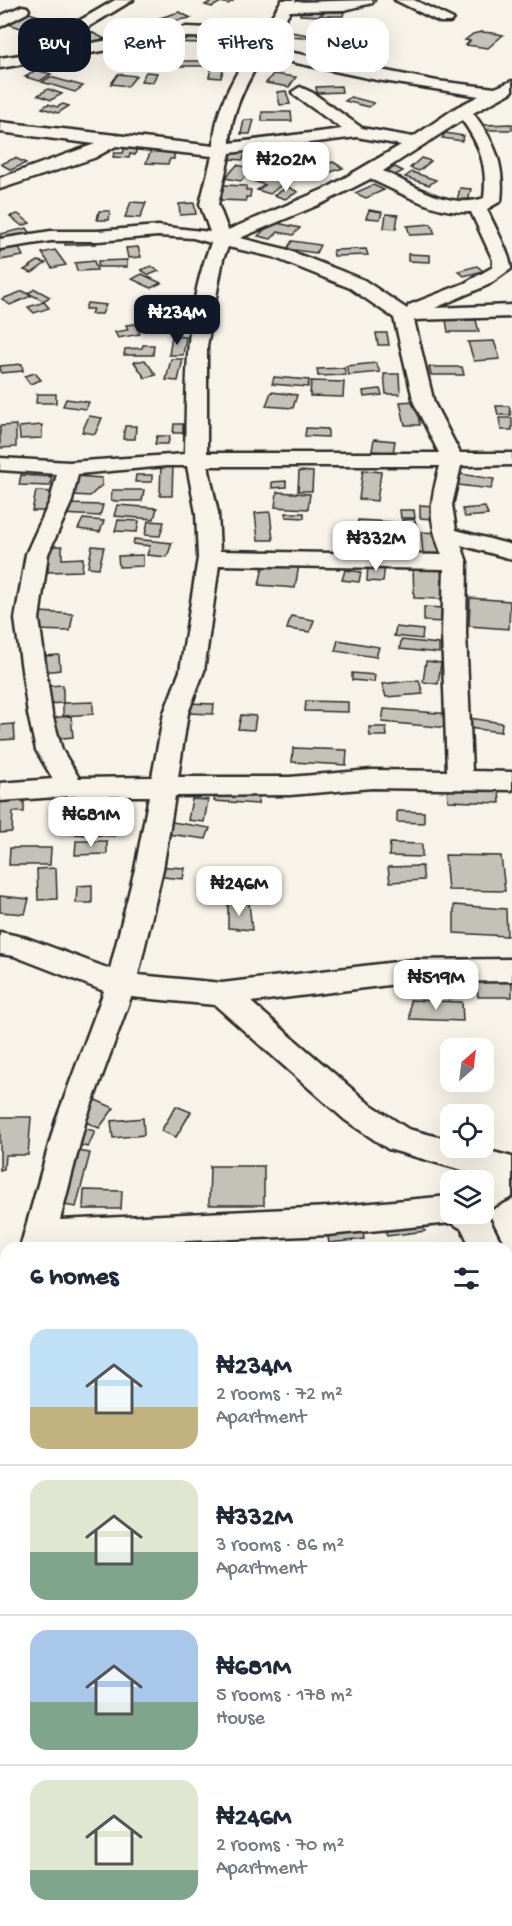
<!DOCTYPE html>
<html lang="en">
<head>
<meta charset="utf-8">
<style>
  :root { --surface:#fff; --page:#f2f2f3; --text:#1f2937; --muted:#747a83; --line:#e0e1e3; --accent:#111827 }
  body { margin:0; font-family:"Gochi Hand",sans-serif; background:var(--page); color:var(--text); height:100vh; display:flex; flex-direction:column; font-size:22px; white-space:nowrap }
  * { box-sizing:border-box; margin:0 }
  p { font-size:20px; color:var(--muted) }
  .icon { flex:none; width:33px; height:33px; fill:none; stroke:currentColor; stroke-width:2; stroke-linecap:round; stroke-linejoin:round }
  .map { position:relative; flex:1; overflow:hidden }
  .sheet { position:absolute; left:0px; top:1242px; width:513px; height:684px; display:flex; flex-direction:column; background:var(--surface); border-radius:18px 18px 0 0; box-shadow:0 6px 24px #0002 }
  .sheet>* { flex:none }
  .top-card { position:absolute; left:18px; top:18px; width:477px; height:54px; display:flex; gap:12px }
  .needle { width:39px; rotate:28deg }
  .controls { position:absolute; left:440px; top:1038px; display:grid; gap:12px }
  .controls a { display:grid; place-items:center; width:54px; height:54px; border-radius:12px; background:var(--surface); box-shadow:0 6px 24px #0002; font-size:30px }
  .price { position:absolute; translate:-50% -51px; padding:0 14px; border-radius:12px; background:#fff; color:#222; font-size:20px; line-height:39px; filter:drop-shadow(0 2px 3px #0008) }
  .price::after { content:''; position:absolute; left:50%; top:36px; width:18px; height:14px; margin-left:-9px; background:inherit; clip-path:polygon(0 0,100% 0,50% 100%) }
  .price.on { background:var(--accent); color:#fff }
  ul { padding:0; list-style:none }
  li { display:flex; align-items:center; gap:18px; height:150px; padding:0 30px }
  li+li { border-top:2px solid var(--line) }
  li span { display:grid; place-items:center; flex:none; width:168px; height:120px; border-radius:18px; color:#555 }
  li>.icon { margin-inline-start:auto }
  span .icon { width:72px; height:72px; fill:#fffc; stroke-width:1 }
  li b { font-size:26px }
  h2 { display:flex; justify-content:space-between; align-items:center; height:72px; padding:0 30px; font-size:26px }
  .tag { padding:0 21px; border-radius:18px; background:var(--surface); box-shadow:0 6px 24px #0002; font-size:21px; line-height:54px }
  .tag.on { background:var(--accent); color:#fff }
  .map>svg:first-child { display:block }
  .building { fill:#c4c1b9; stroke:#2b2b2b; stroke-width:1.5 }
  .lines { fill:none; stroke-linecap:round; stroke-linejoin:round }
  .minor-casing { stroke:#2b2b2b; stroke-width:5 }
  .trunk-casing { stroke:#2b2b2b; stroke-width:5 }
  .minor { fill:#f7f3e8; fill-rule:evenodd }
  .trunk { fill:#f7f3e8; fill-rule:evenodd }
</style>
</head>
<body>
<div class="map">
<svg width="512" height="1926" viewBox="0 0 512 1926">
  <rect width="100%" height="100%" fill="#f7f3e8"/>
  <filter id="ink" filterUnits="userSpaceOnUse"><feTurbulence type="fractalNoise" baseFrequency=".0167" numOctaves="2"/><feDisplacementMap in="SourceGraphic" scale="12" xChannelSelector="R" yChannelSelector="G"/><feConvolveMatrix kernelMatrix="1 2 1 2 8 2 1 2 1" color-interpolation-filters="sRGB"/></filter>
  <g filter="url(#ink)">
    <g class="building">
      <polygon points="213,0 230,0 233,1 228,4 221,2 212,7 205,5"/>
      <polygon points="301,11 321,12 320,16 300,15"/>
      <polygon points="26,12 63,24 43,35 5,23"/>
      <polygon points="179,12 191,18 167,22 160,18"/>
      <polygon points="323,12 344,12 343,16 322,16"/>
      <polygon points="143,23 148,28 159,25 164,31 143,35 133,25"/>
      <polygon points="89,31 109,41 95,45 77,35"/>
      <polygon points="291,32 308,35 305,38 286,37"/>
      <polygon points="481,32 493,33 503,35 488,48 466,45 470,41 465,40 473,34"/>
      <polygon points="341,33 365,37 349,47 334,42"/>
      <polygon points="168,37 203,38 202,43 166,42"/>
      <polygon points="177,61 205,61 204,66 176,66"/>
      <polygon points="212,65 224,66 221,78 209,77"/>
      <polygon points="36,70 51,74 40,81 25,77"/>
      <polygon points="146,72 157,73 153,82 141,81"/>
      <polygon points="118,74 136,76 128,86 111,84"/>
      <polygon points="273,74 296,77 289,87 266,83"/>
      <polygon points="50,77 83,86 75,92 42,82"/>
      <polygon points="341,86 342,92 317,93 316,87"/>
      <polygon points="48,89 62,94 51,100 38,95"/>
      <polygon points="286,91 290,104 280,105 277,92"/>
      <polygon points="351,97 374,103 369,107 345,101"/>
      <polygon points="48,104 57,107 63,104 69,106 58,113 42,108"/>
      <polygon points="262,112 291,112 292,121 262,121"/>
      <polygon points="244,120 254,120 250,134 241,134"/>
      <polygon points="512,124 512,130 485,130 484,125"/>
      <polygon points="445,133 464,136 462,141 442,138"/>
      <polygon points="125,147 137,147 135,155 130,154 129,158 113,157 114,153 123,153"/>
      <polygon points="152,148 174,150 174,159 170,159 168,164 146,163"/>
      <polygon points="233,150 246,151 243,160 230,159"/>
      <polygon points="305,152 314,158 294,164 286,159"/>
      <polygon points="15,158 26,163 11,170 1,164"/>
      <polygon points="421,158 431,161 419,171 410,168"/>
      <polygon points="333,162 343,168 322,175 312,169"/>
      <polygon points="268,164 277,167 266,174 257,171"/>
      <polygon points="237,165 253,169 241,181 225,178"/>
      <polygon points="395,167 403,171 395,175 401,177 395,181 380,174"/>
      <polygon points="295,168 307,177 301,179 288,169"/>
      <polygon points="412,172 436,180 429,185 405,177"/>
      <polygon points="259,174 285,182 270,194 257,190 265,185 250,180"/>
      <polygon points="223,185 246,186 246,190 251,190 250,197 246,197 246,201 220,200"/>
      <polygon points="373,185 384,190 366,198 355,193"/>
      <polygon points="288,187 298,192 285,199 274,195"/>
      <polygon points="460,188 471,189 468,202 457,201"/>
      <polygon points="131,202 146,203 140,218 125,217"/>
      <polygon points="194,203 196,214 180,215 179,204"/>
      <polygon points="369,210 382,212 380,219 366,218"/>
      <polygon points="99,211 110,211 109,220 97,220"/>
      <polygon points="18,214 30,223 22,226 10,216"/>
      <polygon points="386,214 398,215 396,229 384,228"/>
      <polygon points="272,222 300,228 293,235 278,232 271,239 258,236"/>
      <polygon points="431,224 435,234 410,235 407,226"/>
      <polygon points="27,228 31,234 0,240 0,234"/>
      <polygon points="96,238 96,244 65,245 66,239"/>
      <polygon points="292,241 320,245 316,253 287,249"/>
      <polygon points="17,244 23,256 0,260 0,247"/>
      <polygon points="138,247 141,257 128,258 126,248"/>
      <polygon points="366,249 368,255 334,256 333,250"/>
      <polygon points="55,250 66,265 52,268 42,253"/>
      <polygon points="408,254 430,255 430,262 408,261"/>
      <polygon points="127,260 127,267 98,267 98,261"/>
      <polygon points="38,261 46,263 32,273 24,270"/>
      <polygon points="94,261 97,270 77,271 75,263"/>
      <polygon points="151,266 159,271 149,275 141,270"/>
      <polygon points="477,266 483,271 464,276 458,271"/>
      <polygon points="142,274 161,283 151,288 132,279"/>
      <polygon points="35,289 50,297 43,301 28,293"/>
      <polygon points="23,291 31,296 10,305 2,299"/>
      <polygon points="44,302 49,308 34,313 28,307"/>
      <polygon points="87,303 106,305 102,314 91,314 93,309 85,309"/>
      <polygon points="146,314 164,320 157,326 138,320"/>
      <polygon points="446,320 476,320 479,332 448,332"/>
      <polygon points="135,324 140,334 118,338 115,332 128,330 126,325"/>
      <polygon points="376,333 387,333 389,345 378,345"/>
      <polygon points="172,336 186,337 183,355 169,355"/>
      <polygon points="494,341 500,359 474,361 468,342"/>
      <polygon points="143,345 154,345 153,355 124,355 125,349 142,348"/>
      <polygon points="171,359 183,359 178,381 166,380"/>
      <polygon points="145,360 156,375 145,378 134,362"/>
      <polygon points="376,363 380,372 349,375 346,366"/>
      <polygon points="22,364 23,371 1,373 0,366"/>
      <polygon points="429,367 462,367 464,375 431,375"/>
      <polygon points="344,368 346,375 318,376 317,369"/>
      <polygon points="35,373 41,380 30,384 24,376"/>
      <polygon points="384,374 399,374 400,394 386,394"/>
      <polygon points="274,377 309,380 308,387 272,384"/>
      <polygon points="311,381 344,382 343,397 310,396"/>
      <polygon points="380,389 382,395 364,397 363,391"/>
      <polygon points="271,392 297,395 293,408 266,406"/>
      <polygon points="37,394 56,394 56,403 36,403"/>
      <polygon points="66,399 89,402 86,409 63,406"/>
      <polygon points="415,401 420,425 405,425 400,402"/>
      <polygon points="496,406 509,406 511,415 498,415"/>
      <polygon points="89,416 102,418 95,434 82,432"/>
      <polygon points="499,418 512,418 512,430 501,430"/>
      <polygon points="174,424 183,424 183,433 173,433"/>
      <polygon points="16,425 16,447 0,448 0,426"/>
      <polygon points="42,425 42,438 20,439 19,427"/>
      <polygon points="125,426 136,426 135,439 123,439"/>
      <polygon points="306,428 328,429 328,437 305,436"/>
      <polygon points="157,436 170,436 168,444 155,444"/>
      <polygon points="374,439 395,441 393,453 372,451"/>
      <polygon points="161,463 173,463 172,496 160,496"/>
      <polygon points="363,470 381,472 377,501 359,499"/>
      <polygon points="299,471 313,472 312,491 298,491"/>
      <polygon points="460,474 494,479 491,489 458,485"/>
      <polygon points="21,475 52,477 50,486 19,485"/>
      <polygon points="136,475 152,475 152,482 135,482"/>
      <polygon points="76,476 102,478 102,485 90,496 73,495"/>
      <polygon points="286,481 286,487 272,488 272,482"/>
      <polygon points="112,490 144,490 142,501 111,501"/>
      <polygon points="36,491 55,492 52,511 32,511"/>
      <polygon points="277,492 310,494 308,509 275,507"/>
      <polygon points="64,504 103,505 100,516 61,514"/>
      <polygon points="117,505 157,508 154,519 114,516"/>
      <polygon points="420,505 434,506 433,519 420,518"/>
      <polygon points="485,507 488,515 465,517 462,509"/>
      <polygon points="400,510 414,510 415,518 401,518"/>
      <polygon points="270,512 273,540 258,540 255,513"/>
      <polygon points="286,513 304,513 304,518 286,517"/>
      <polygon points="83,519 104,521 100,532 78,529"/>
      <polygon points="414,519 417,526 404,527 402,520"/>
      <polygon points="118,520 139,521 137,532 115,531"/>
      <polygon points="358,520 391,522 390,531 357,529"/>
      <polygon points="148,521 164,522 160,536 145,535"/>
      <polygon points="421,532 438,533 440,554 423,554"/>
      <polygon points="134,539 172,543 167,557 147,555 150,546 133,544"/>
      <polygon points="49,546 62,546 62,559 83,558 82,571 48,572"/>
      <polygon points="92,546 104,547 99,568 88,567"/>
      <polygon points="143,555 143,566 119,567 118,556"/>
      <polygon points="264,562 299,565 295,588 259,585"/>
      <polygon points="368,563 385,564 383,582 367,581"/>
      <polygon points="413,566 441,567 442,599 414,598"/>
      <polygon points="345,570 361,572 359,582 342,580"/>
      <polygon points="470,598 510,601 509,629 469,626"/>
      <polygon points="424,607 444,608 444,622 424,621"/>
      <polygon points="39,612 73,614 70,631 35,630"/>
      <polygon points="291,616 314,620 310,632 287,629"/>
      <polygon points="396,627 423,630 422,639 394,636"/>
      <polygon points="338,640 379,647 376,657 335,651"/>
      <polygon points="401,640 439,644 439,653 400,649"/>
      <polygon points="59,655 60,670 44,672 44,656"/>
      <polygon points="426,661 441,663 438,684 423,682"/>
      <polygon points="352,673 375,675 374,682 352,680"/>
      <polygon points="419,680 423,694 386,697 382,684"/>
      <polygon points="63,685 63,703 46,704 47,686"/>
      <polygon points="306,701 348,702 348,712 305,711"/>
      <polygon points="93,702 93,714 63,716 63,703"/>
      <polygon points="187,703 214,704 213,714 187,713"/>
      <polygon points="384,709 451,714 450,728 382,722"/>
      <polygon points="241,715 256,716 254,730 238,729"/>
      <polygon points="71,716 73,737 53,739 51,718"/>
      <polygon points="469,718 502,723 501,732 468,728"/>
      <polygon points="14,724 15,739 0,740 0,725"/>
      <polygon points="369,727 386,727 387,736 370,736"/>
      <polygon points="293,748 347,750 346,765 292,762"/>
      <polygon points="447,788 499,790 500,803 448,801"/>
      <polygon points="109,790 127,790 126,803 108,803"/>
      <polygon points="216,790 259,792 258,804 214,801"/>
      <polygon points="24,796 24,812 13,812 12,832 0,833 0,797"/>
      <polygon points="192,799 208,800 204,822 188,820"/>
      <polygon points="397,811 424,812 424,823 397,822"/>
      <polygon points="73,818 117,819 115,836 70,834"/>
      <polygon points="172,822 210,828 206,839 168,834"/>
      <polygon points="76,841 107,841 107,854 75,855"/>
      <polygon points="390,843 422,844 422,857 389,856"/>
      <polygon points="10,848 51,848 50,865 9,865"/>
      <polygon points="445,855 501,856 505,891 448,890"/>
      <polygon points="155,866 185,868 183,879 153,876"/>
      <polygon points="422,866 424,880 390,882 388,867"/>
      <polygon points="56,868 57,899 38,900 37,869"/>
      <polygon points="92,885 92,903 76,903 77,886"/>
      <polygon points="0,896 29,899 25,914 0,912"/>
      <polygon points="249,903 252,930 228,928 228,904"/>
      <polygon points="454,905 506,909 507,936 454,933"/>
      <polygon points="476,980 512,980 512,997 478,997"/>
      <polygon points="410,1000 462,1002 463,1021 410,1019"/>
      <polygon points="483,1049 491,1051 487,1066 483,1065"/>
      <polygon points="91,1098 114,1108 99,1128 77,1118"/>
      <polygon points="176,1106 191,1112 176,1137 161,1131"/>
      <polygon points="0,1117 31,1117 28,1155 5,1155 4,1169 0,1170"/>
      <polygon points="143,1118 144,1135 113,1138 111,1121"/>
      <polygon points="78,1127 95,1131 88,1147 72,1143"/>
      <polygon points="71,1150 90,1153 76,1207 57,1204"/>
      <polygon points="210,1166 264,1166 264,1205 209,1205"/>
      <polygon points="84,1190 122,1191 121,1209 83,1209"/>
      <polygon points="422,1218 425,1231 387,1236 384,1222"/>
      <polygon points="361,1222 364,1239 329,1243 326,1226"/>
      <polygon points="95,1241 95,1248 58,1248 58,1244"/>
      <polygon points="512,1715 512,1739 507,1740 507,1717"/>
      <polygon points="199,1920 265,1920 268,1926 201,1926"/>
      <polygon points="293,1920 394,1920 385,1926 293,1926"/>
    </g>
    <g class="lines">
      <defs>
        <g id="minor">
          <path d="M115,0H133L50,50L187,27L263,30L282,0H296L295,2L374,0L372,3L344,10L290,11L268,48L437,81L495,88L512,81V92L473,113C495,142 505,165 501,201L487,209C493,224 511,255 511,269L488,285L435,308L512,305V317L414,320L434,403L460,453H512V465L461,466L452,505L456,530L512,545V559L461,545L467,562L466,633L472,771L512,772V790L372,788L290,795L175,796L163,869L138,975L222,983L413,960L512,959V981L413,982L251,1002L367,1102L408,1129L450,1140V1148H478L512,1157V1197L485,1211L504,1248H471L462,1229L452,1223L328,1235L20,1248L56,1120L104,991L14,956L0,954V932L27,938L110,969L135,869L149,796H71L0,801V783L53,779L36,750L28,714L15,619L26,554L50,501L57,474L0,470V458L69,462L185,454C187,383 184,309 211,243L193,238L158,236L98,241H51L0,249V239L51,231H98L158,226L210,232L200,204L212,156L116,146L94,158L0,189V178L95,144L0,132V122L214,146C214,107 238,71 257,39L187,37L0,68V58L27,54L29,50ZM263,56L377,80L479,96L457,107L413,137L362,128L313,93L300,87L292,92L294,95L342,129L230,143C230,113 247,81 263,56ZM462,120C480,145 488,167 484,198C449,210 413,185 383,171ZM357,137L401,145L329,187L228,230L218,204L230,153ZM370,179C402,193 435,214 471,212L493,260V267L465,283L409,305L407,309L364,280L285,249L240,238L323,203ZM228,247L273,257L350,288L394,318L414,403L439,453H207V346L223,259ZM166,466H187L196,513L198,558L180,671L164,713L152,777L79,778L62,750L52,714L39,619L48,554L72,501L78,474ZM208,466H440C430,503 427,517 442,555L220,551L218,513ZM219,565L444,569L442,633L447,771L372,770L290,777H178L188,713L204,671ZM131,997L215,1005L345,1120L388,1149L490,1178L483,1182V1214H450V1196L328,1207L60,1220L86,1120Z"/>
          <polygon points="395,0 414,0 453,19 450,22 440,22"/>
          <polygon points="22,6 27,7 29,10 27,13 0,27 0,16"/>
          <polygon points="507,1271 512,1273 512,1348 507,1350 507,1310 510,1309 507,1308"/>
          <polygon points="6,1351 6,1401 0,1403 0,1353"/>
        </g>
        <g id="trunk">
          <polygon points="0,1557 6,1560 6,1629 0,1626"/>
          <polygon points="56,1920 104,1920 105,1926 57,1926"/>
        </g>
      </defs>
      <use href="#minor" class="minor-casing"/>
      <use href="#trunk" class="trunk-casing"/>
      <use href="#minor" class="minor"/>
      <use href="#trunk" class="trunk"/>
    </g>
  </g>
</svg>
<div class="controls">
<a><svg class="needle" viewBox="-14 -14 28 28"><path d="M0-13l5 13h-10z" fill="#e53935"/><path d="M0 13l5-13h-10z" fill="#747a83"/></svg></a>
<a><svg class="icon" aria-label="locate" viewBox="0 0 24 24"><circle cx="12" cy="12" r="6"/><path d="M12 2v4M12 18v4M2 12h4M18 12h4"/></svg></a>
<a><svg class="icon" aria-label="layers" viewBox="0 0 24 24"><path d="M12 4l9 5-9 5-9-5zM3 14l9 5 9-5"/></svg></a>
</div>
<b class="price" style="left:286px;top:193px">₦202M</b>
<b class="price on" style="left:177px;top:346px">₦234M</b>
<b class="price" style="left:376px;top:572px">₦332M</b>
<b class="price" style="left:91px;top:848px">₦681M</b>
<b class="price" style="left:239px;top:917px">₦246M</b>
<b class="price" style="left:436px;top:1011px">₦519M</b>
<div class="top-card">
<a class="tag on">Buy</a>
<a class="tag">Rent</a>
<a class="tag">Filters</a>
<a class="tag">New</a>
</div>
<section class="sheet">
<h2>6 homes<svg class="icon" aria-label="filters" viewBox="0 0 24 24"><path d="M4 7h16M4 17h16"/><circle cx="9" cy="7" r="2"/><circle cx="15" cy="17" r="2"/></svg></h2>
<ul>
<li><span style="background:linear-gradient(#bfe0f5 65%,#c2b280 0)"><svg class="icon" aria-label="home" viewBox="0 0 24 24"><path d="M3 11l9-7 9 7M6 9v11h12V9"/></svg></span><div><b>₦234M</b><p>2 rooms · 72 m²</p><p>Apartment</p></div></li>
<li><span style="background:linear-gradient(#dfe7d0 60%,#7fa58c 0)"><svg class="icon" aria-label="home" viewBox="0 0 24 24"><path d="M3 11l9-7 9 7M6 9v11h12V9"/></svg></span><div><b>₦332M</b><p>3 rooms · 86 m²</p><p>Apartment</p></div></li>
<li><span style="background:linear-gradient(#a9c7e8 60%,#7fa58c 0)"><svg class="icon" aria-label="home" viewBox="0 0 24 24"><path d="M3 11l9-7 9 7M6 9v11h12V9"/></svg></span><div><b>₦681M</b><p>5 rooms · 178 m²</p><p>House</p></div></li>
<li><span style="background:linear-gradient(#dfe7d0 75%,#7fa58c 0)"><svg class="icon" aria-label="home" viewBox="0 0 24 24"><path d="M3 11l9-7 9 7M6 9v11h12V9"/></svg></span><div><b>₦246M</b><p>2 rooms · 70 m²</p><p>Apartment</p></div></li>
</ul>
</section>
</div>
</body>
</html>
